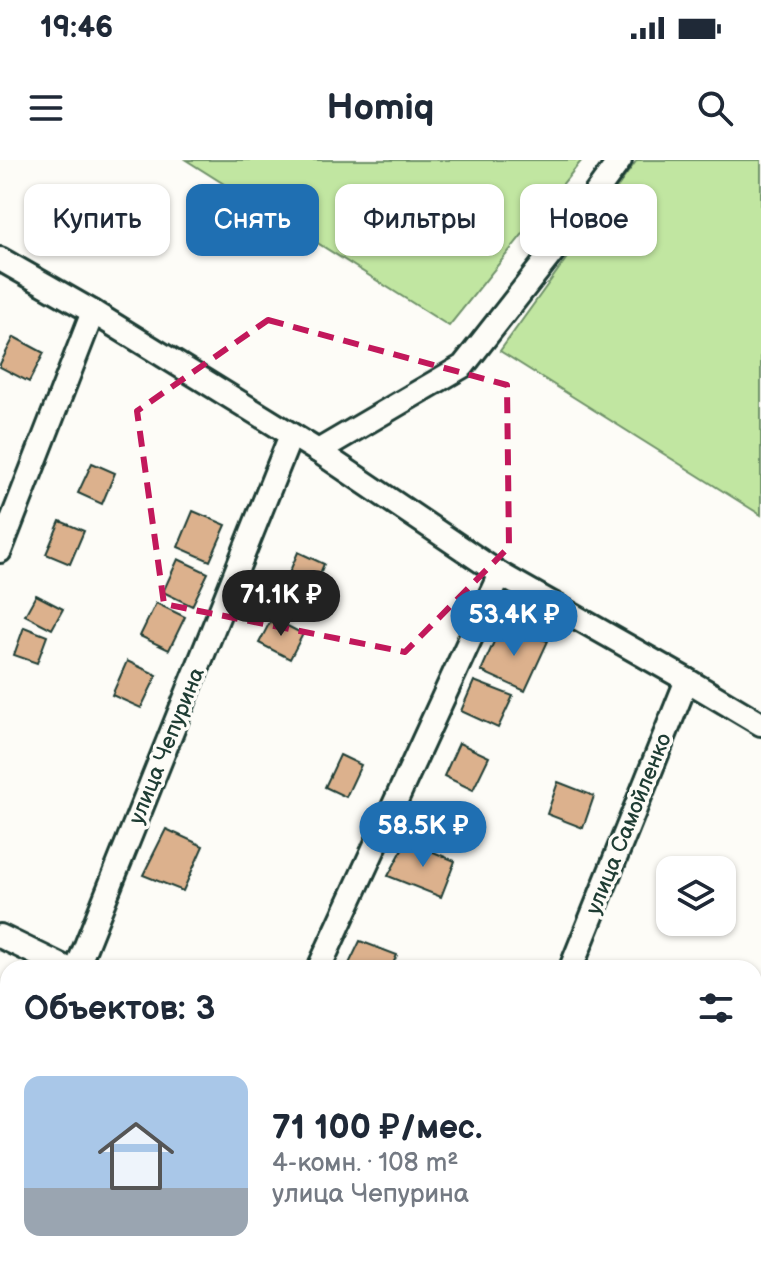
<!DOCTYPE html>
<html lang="ru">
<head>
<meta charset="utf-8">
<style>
  :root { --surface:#fff; --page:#f2f2f3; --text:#1f2937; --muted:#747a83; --line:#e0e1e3; --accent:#1f6fb2 }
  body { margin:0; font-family:"Balsamiq Sans",sans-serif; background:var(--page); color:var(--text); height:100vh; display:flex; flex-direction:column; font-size:30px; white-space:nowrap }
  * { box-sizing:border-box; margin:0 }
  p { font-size:26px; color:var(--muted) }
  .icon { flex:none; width:44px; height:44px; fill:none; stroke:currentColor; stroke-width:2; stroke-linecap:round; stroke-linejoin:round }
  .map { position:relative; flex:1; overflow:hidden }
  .side { position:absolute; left:0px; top:800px; width:762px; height:312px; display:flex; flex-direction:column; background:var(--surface); border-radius:24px 24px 0 0; box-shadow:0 2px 6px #0004 }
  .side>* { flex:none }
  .banner { position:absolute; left:24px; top:24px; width:714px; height:72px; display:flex; gap:16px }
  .fabs { position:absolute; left:656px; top:696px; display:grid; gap:16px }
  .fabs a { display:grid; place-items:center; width:80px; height:80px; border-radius:16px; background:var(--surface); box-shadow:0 2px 6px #0004; font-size:40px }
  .price { position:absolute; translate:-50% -68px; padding:0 18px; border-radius:28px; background:var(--accent); color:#fff; font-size:26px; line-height:52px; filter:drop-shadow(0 2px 4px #0008) }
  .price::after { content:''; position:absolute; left:50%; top:48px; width:24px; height:18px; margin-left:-12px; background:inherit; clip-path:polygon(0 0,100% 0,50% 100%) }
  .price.selected { background:#222; color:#fff }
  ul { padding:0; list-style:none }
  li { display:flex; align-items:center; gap:24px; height:200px; padding:0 24px }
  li+li { border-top:2px solid var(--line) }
  li span { display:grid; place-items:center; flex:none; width:224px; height:160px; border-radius:16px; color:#555 }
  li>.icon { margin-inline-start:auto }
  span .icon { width:96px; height:96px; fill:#fffc; stroke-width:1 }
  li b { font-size:34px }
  h2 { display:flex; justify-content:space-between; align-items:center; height:96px; padding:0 24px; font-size:34px }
  .pill { padding:0 28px; border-radius:16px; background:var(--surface); box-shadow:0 2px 6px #0004; font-size:28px; line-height:72px }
  .pill.selected { background:var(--accent); color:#fff }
  .status { display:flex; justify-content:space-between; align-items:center; height:56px; padding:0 40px; background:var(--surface); direction:ltr }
  .status svg { height:22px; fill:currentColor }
  header { display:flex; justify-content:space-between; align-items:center; height:104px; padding:0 24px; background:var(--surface); font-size:36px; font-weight:700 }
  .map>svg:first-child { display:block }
  .green { fill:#c1e6a1; stroke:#70926a; stroke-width:2 }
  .building { fill:#dcb18d; stroke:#1f3d34; stroke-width:2 }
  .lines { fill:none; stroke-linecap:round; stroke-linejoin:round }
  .street-casing { stroke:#1f3d34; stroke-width:28 }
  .street { stroke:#fdfcf7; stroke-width:22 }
  .marked { fill:none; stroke:#c2185b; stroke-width:6; stroke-dasharray:16 10; stroke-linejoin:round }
  .labels { text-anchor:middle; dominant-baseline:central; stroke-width:7; stroke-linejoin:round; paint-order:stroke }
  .street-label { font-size:22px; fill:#1f3d34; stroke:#fdfcf7 }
</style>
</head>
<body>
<div class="status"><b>19:46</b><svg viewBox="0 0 49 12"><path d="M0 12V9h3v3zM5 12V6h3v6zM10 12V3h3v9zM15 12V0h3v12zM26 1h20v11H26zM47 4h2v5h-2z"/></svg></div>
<header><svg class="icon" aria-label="menu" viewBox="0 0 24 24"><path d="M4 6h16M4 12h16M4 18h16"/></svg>Homiq<svg class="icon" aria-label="search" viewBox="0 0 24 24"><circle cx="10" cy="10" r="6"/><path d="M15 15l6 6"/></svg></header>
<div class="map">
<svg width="761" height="1112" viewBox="0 0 761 1112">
  <rect width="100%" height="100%" fill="#fdfcf7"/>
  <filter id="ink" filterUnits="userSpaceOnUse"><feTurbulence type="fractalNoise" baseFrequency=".0125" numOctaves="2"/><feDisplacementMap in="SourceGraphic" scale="16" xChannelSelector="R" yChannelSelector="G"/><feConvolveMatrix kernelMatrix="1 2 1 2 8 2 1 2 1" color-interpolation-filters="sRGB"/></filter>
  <g filter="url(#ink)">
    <g class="green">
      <polygon points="186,0 582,0 449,166"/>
      <polygon points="637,0 761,0 761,355 500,191"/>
    </g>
    <g class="building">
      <polygon points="14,177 44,193 29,222 0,207 0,204"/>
      <polygon points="92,303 115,313 102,344 78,333"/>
      <polygon points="193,351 226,365 210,401 178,387"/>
      <polygon points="60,361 84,371 70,404 46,394"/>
      <polygon points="298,392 324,404 313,430 287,418"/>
      <polygon points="178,399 208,413 192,446 163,432"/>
      <polygon points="36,435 63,449 52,469 25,455"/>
      <polygon points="156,443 185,457 169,490 140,476"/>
      <polygon points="272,458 303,474 290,499 259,483"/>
      <polygon points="24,467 47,476 37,503 14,495"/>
      <polygon points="500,468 548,481 525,531 481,511"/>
      <polygon points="127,501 157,515 141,548 112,535"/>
      <polygon points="474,521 513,536 498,568 461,551"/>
      <polygon points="459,583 489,597 473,630 444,616"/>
      <polygon points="340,595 361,605 346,637 325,627"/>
      <polygon points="558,622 594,636 583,668 547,654"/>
      <polygon points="166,669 203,686 183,731 143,715"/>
      <polygon points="407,681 455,701 441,737 388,716"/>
      <polygon points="360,781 397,795 391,808 347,808"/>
      <polygon points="761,1083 761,1112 744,1112 749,1104 754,1104 754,1095"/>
      <polygon points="225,1104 263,1104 273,1108 271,1112 221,1112"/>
      <polygon points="591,1104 648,1104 657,1108 655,1112 588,1112"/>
    </g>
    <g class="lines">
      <defs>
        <g id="street">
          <polyline points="0,99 93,152 318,291 500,414 687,520 761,564"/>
          <polyline points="318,291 463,206 558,85 620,0"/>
          <polyline points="0,391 93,152"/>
          <polyline points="0,776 66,808"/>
          <polyline points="77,808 291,275"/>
          <polyline points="319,808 500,414"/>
          <polyline points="571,808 687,520"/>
          <polyline points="0,998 8,979"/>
          <polyline points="754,999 761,983"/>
          <polyline points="709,1104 723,1112"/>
          <polyline points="190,1112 194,1104"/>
          <polyline points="445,1112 448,1104"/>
        </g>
      </defs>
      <use href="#street" class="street-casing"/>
      <use href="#street" class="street"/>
    </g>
  </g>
  <path class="marked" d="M268,160L507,225L509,387L405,492L164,444L137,251Z"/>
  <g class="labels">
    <g class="street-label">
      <text transform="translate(167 586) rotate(-68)">улица Чепурина</text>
      <text transform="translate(629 664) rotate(-68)">улица Самойленко</text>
    </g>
  </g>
</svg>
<div class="fabs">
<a><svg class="icon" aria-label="layers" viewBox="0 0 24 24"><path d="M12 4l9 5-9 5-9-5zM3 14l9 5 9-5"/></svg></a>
</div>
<b class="price selected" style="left:281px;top:478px">71.1K ₽</b>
<b class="price" style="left:514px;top:498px">53.4K ₽</b>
<b class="price" style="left:423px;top:709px">58.5K ₽</b>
<div class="banner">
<a class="pill">Купить</a>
<a class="pill selected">Снять</a>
<a class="pill">Фильтры</a>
<a class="pill">Новое</a>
</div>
<section class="side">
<h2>Объектов: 3<svg class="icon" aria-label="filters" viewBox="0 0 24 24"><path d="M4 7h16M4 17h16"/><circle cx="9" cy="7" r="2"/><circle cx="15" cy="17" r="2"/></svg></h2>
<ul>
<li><span style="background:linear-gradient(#a9c7e8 70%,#9aa5b1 0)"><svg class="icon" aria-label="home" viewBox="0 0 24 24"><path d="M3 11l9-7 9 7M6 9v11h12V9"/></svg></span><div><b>71 100 ₽/мес.</b><p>4-комн. · 108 m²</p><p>улица Чепурина</p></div></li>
</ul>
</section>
</div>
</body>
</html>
